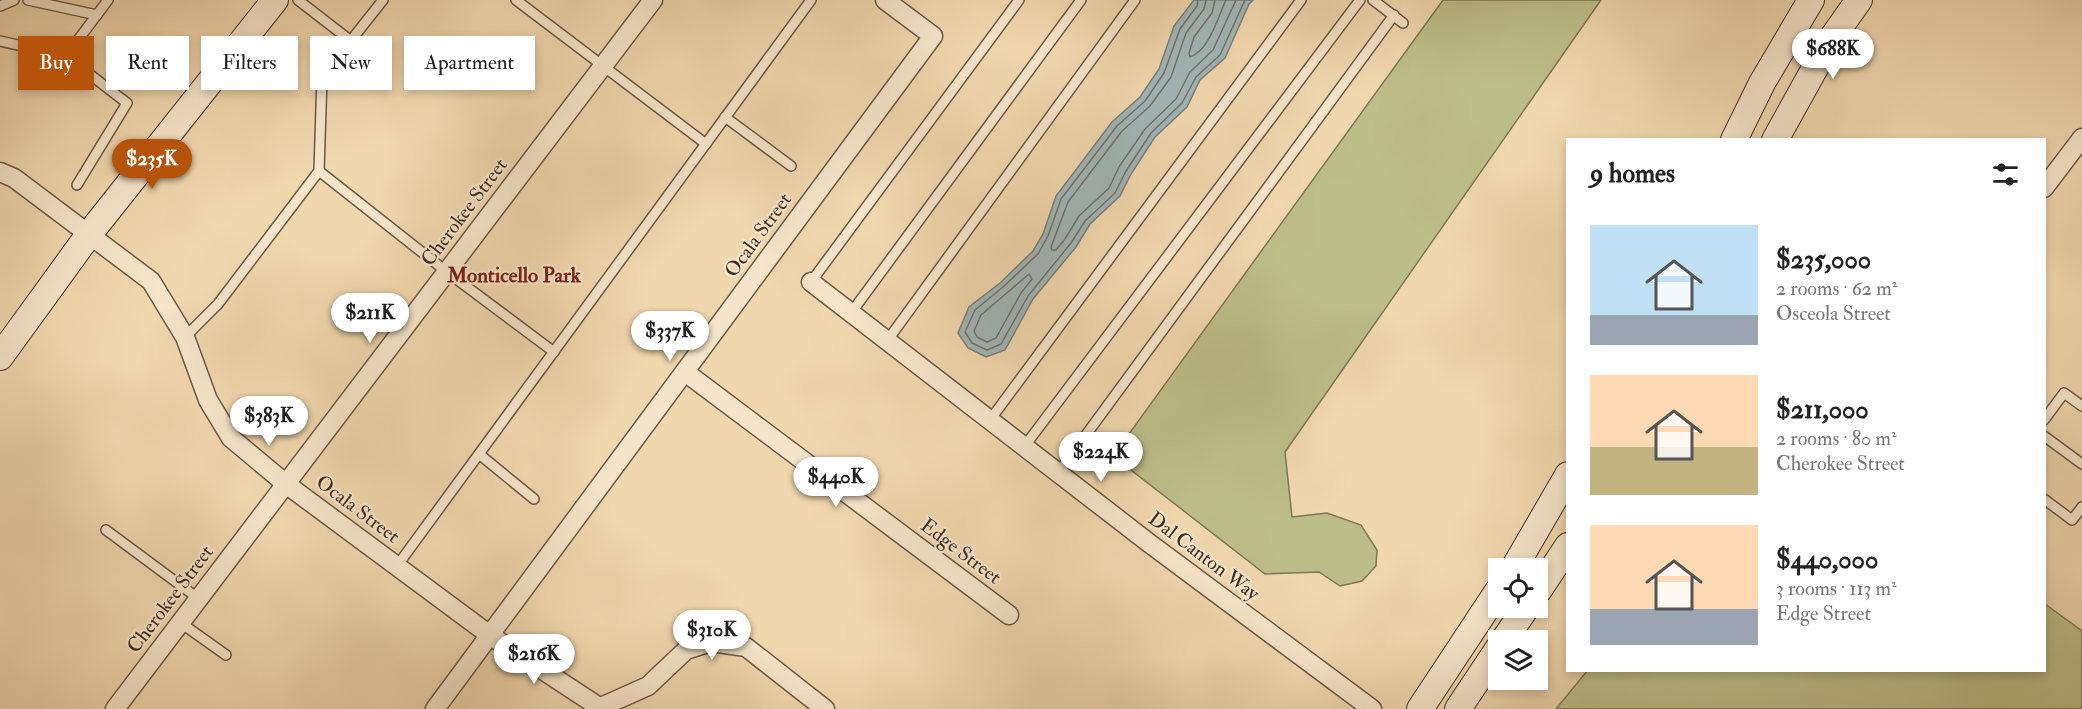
<!DOCTYPE html>
<html lang="en">
<head>
<meta charset="utf-8">
<style>
  :root { --surface:#fff; --page:#f2f2f2; --text:#222; --muted:#767676; --accent:#b45309 }
  body { margin:0; font-family:"IM FELL Double Pica",serif; background:var(--page); color:var(--text); height:100vh; display:flex; flex-direction:column; font-size:22px; white-space:nowrap }
  * { box-sizing:border-box; margin:0 }
  p { font-size:20px; color:var(--muted) }
  .icon { flex:none; width:33px; height:33px; fill:none; stroke:currentColor; stroke-width:2; stroke-linecap:round; stroke-linejoin:round }
  .map { position:relative; flex:1; overflow:hidden }
  .side { position:absolute; left:1566px; top:138px; width:480px; height:534px; display:flex; flex-direction:column; background:var(--surface); border-radius:0px; box-shadow:0 3px 9px #0003 }
  .side>* { flex:none }
  .top-card { position:absolute; left:18px; top:36px; width:570px; height:54px; display:flex; gap:12px }
  .tools { position:absolute; left:1488px; top:558px; display:grid; gap:12px }
  .tools a { display:grid; place-items:center; width:60px; height:60px; border-radius:0px; background:var(--surface); box-shadow:0 3px 9px #0003; font-size:30px }
  .price { position:absolute; translate:-50% -51px; padding:0 14px; border-radius:21px; background:#fff; color:#222; font-size:20px; line-height:39px; filter:drop-shadow(0 2px 3px #0008) }
  .price::after { content:''; position:absolute; left:50%; top:36px; width:18px; height:14px; margin-left:-9px; background:inherit; clip-path:polygon(0 0,100% 0,50% 100%) }
  .price.on { background:var(--accent); color:#fff }
  ul { padding:0; list-style:none }
  li { display:flex; align-items:center; gap:18px; height:150px; padding:0 24px }
  li span { display:grid; place-items:center; flex:none; width:168px; height:120px; border-radius:0px; color:#555 }
  li>.icon { margin-inline-start:auto }
  span .icon { width:72px; height:72px; fill:#fffc; stroke-width:1 }
  li b { font-size:26px }
  h2 { display:flex; justify-content:space-between; align-items:center; height:72px; padding:0 24px; font-size:26px }
  .chip { padding:0 21px; border-radius:0px; background:var(--surface); box-shadow:0 3px 9px #0003; font-size:21px; line-height:54px }
  .chip.on { background:var(--accent); color:#fff }
  .map>svg:first-child { display:block }
  .green { fill:#bcbe89; stroke:#7e7656; stroke-width:1.5 }
  .water { fill:#a1b6b7; stroke:#7a7f7b; stroke-width:1.5 }
  .lines { fill:none; stroke-linecap:round; stroke-linejoin:round }
  .shore { stroke:#70726c; stroke-width:1.5 }
  .lane-casing { stroke:#6c5845; stroke-width:12 }
  .street-casing { stroke:#6c5845; stroke-width:21 }
  .secondary-casing { stroke:#402d22; stroke-width:28 }
  .lane { stroke:#f6e5ca; stroke-width:9 }
  .street { stroke:#f6e5ca; stroke-width:18 }
  .secondary { stroke:#f6e5ca; stroke-width:26 }
  .labels { text-anchor:middle; dominant-baseline:central; stroke-width:4.5; stroke-linejoin:round; paint-order:stroke }
  .street-label { font-size:20px; fill:#402d22; stroke:#f6e5ca }
  .neighbourhood-label { font-size:21px; font-weight:bold; fill:#7a1f14; stroke:#f6e5ca }
</style>
</head>
<body>
<div class="map">
<svg width="2082" height="709" viewBox="0 0 2082 709">
  <rect width="100%" height="100%" fill="#f1d7ae"/>
  <filter id="stains"><feTurbulence type="fractalNoise" baseFrequency=".00333" numOctaves="4"/><feColorMatrix values="0 0 0 0 .2 0 0 0 0 .09 0 0 0 0 .02 0 0 0 .5 -.17"/></filter>
  <radialGradient id="worn" r=".72"><stop offset=".6" stop-color="#630" stop-opacity="0"/><stop offset="1" stop-color="#630" stop-opacity=".3"/></radialGradient>
  <g class="green">
    <polygon points="1443,0 1601,0 1285,452 1292,517 1327,513 1361,525 1377,550 1376,566 1362,581 1340,586 1319,572 1265,574 1113,456"/>
    <polygon points="2045,604 2082,631 2082,709 1556,709 1587,671 2044,670"/>
  </g>
  <polygon class="water" points="1194,0 1253,0 1249,4 1225,58 1200,80 1187,107 1155,137 1131,174 1120,196 1090,224 1076,247 1033,299 1005,350 986,357 968,348 958,333 969,307 1000,283 1033,251 1043,234 1056,196 1112,122 1140,97 1159,69 1174,26"/>
  <g class="lines">
    <g class="shore">
      <polyline points="1198,0 1197,6 1180,29 1164,73 1145,101 1117,126 1061,199 1048,236 1038,254 1003,287 975,310 965,332 972,343 987,350 1001,344 1028,296 1071,243 1085,221 1115,193 1126,171 1151,133 1182,103 1196,77 1220,55 1245,0"/>
      <polyline points="1206,0 1204,9 1186,33 1171,77 1150,106 1122,131 1068,202 1051,247 1052,250 1056,250 1065,239 1079,216 1109,188 1119,167 1145,129 1176,99 1190,72 1213,50 1236,0"/>
      <path d="M1215,0L1212,13L1194,37L1189,53L1190,57C1209,51 1218,17 1226,0"/>
      <polygon points="1029,274 1032,279 1021,293 996,338 987,342 977,337 974,331 981,315"/>
    </g>
    <defs>
      <g id="lane">
        <polyline points="28,0 97,15"/>
        <polyline points="298,0 351,41"/>
        <polyline points="516,0 706,144"/>
        <polyline points="1373,0 1403,23"/>
        <polyline points="0,6 14,0"/>
        <polyline points="0,41 66,56 108,0"/>
        <polyline points="66,56 127,103 77,185"/>
        <polyline points="725,117 791,166"/>
        <polyline points="319,171 447,272 554,352"/>
        <polyline points="811,282 1019,0"/>
        <polyline points="851,313 1081,0"/>
        <polyline points="185,337 218,304 319,171 322,77 383,0"/>
        <polyline points="887,341 1135,0"/>
        <polyline points="990,420 1301,0"/>
        <polyline points="2044,420 2064,393 2082,406"/>
        <polyline points="2044,436 2082,464"/>
        <polyline points="1024,447 1360,0"/>
        <polyline points="479,454 534,499"/>
        <polyline points="1058,473 1394,15"/>
        <polyline points="2044,499 2072,520 2082,507"/>
        <polyline points="106,530 199,599"/>
        <polyline points="397,566 811,0"/>
        <polyline points="181,623 226,655"/>
      </g>
      <g id="street">
        <polyline points="0,172 14,178 151,281 185,337 208,400 231,438 286,484 491,636 602,709"/>
        <polyline points="2044,188 2082,138"/>
        <polyline points="811,282 1149,543 1372,709"/>
        <polyline points="685,372 1009,615"/>
        <polyline points="601,707 648,686 686,650 711,642 746,647 825,709"/>
        <polyline points="115,709 653,0"/>
        <polyline points="435,709 933,36 885,0"/>
      </g>
      <g id="secondary">
        <polyline points="1734,140 1762,83 1811,0"/>
        <polyline points="1775,140 1830,41 1859,0"/>
        <polyline points="0,357 90,233 275,0"/>
        <polyline points="1514,568 1568,475"/>
        <polyline points="1538,591 1568,546"/>
        <polyline points="1504,640 1526,608"/>
        <polyline points="1420,709 1498,591"/>
        <polyline points="1458,709 1498,649"/>
      </g>
    </defs>
    <use href="#lane" class="lane-casing"/>
    <use href="#street" class="street-casing"/>
    <use href="#secondary" class="secondary-casing"/>
    <use href="#lane" class="lane"/>
    <use href="#street" class="street"/>
    <use href="#secondary" class="secondary"/>
  </g>
  <g class="labels">
    <g class="street-label">
      <text transform="translate(464 212) rotate(-53)">Cherokee Street</text>
      <text transform="translate(758 235) rotate(-54)">Ocala Street</text>
      <text transform="translate(358 509) rotate(37)">Ocala Street</text>
      <text transform="translate(961 551) rotate(37)">Edge Street</text>
      <text transform="translate(1204 556) rotate(37)">Dal Canton Way</text>
      <text transform="translate(170 599) rotate(-53)">Cherokee Street</text>
    </g>
    <g class="neighbourhood-label">
      <text x="514" y="275">Monticello Park</text>
    </g>
  </g>
  <rect width="100%" height="100%" filter="url(#stains)"/>
  <rect width="100%" height="100%" fill="url(#worn)"/>
</svg>
<div class="tools">
<a><svg class="icon" aria-label="locate" viewBox="0 0 24 24"><circle cx="12" cy="12" r="6"/><path d="M12 2v4M12 18v4M2 12h4M18 12h4"/></svg></a>
<a><svg class="icon" aria-label="layers" viewBox="0 0 24 24"><path d="M12 4l9 5-9 5-9-5zM3 14l9 5 9-5"/></svg></a>
</div>
<b class="price" style="left:1833px;top:80px">$688K</b>
<b class="price on" style="left:152px;top:190px">$235K</b>
<b class="price" style="left:370px;top:344px">$211K</b>
<b class="price" style="left:670px;top:362px">$337K</b>
<b class="price" style="left:269px;top:447px">$383K</b>
<b class="price" style="left:1101px;top:483px">$224K</b>
<b class="price" style="left:836px;top:508px">$440K</b>
<b class="price" style="left:712px;top:661px">$310K</b>
<b class="price" style="left:534px;top:685px">$216K</b>
<div class="top-card">
<a class="chip on">Buy</a>
<a class="chip">Rent</a>
<a class="chip">Filters</a>
<a class="chip">New</a>
<a class="chip">Apartment</a>
</div>
<section class="side">
<h2>9 homes<svg class="icon" aria-label="filters" viewBox="0 0 24 24"><path d="M4 7h16M4 17h16"/><circle cx="9" cy="7" r="2"/><circle cx="15" cy="17" r="2"/></svg></h2>
<ul>
<li><span style="background:linear-gradient(#bfe0f5 75%,#9aa5b1 0)"><svg class="icon" aria-label="home" viewBox="0 0 24 24"><path d="M3 11l9-7 9 7M6 9v11h12V9"/></svg></span><div><b>$235,000</b><p>2 rooms · 62 m²</p><p>Osceola Street</p></div></li>
<li><span style="background:linear-gradient(#ffd9b3 60%,#c2b280 0)"><svg class="icon" aria-label="home" viewBox="0 0 24 24"><path d="M3 11l9-7 9 7M6 9v11h12V9"/></svg></span><div><b>$211,000</b><p>2 rooms · 80 m²</p><p>Cherokee Street</p></div></li>
<li><span style="background:linear-gradient(#ffd9b3 70%,#9aa5b1 0)"><svg class="icon" aria-label="home" viewBox="0 0 24 24"><path d="M3 11l9-7 9 7M6 9v11h12V9"/></svg></span><div><b>$440,000</b><p>3 rooms · 113 m²</p><p>Edge Street</p></div></li>
</ul>
</section>
</div>
</body>
</html>
